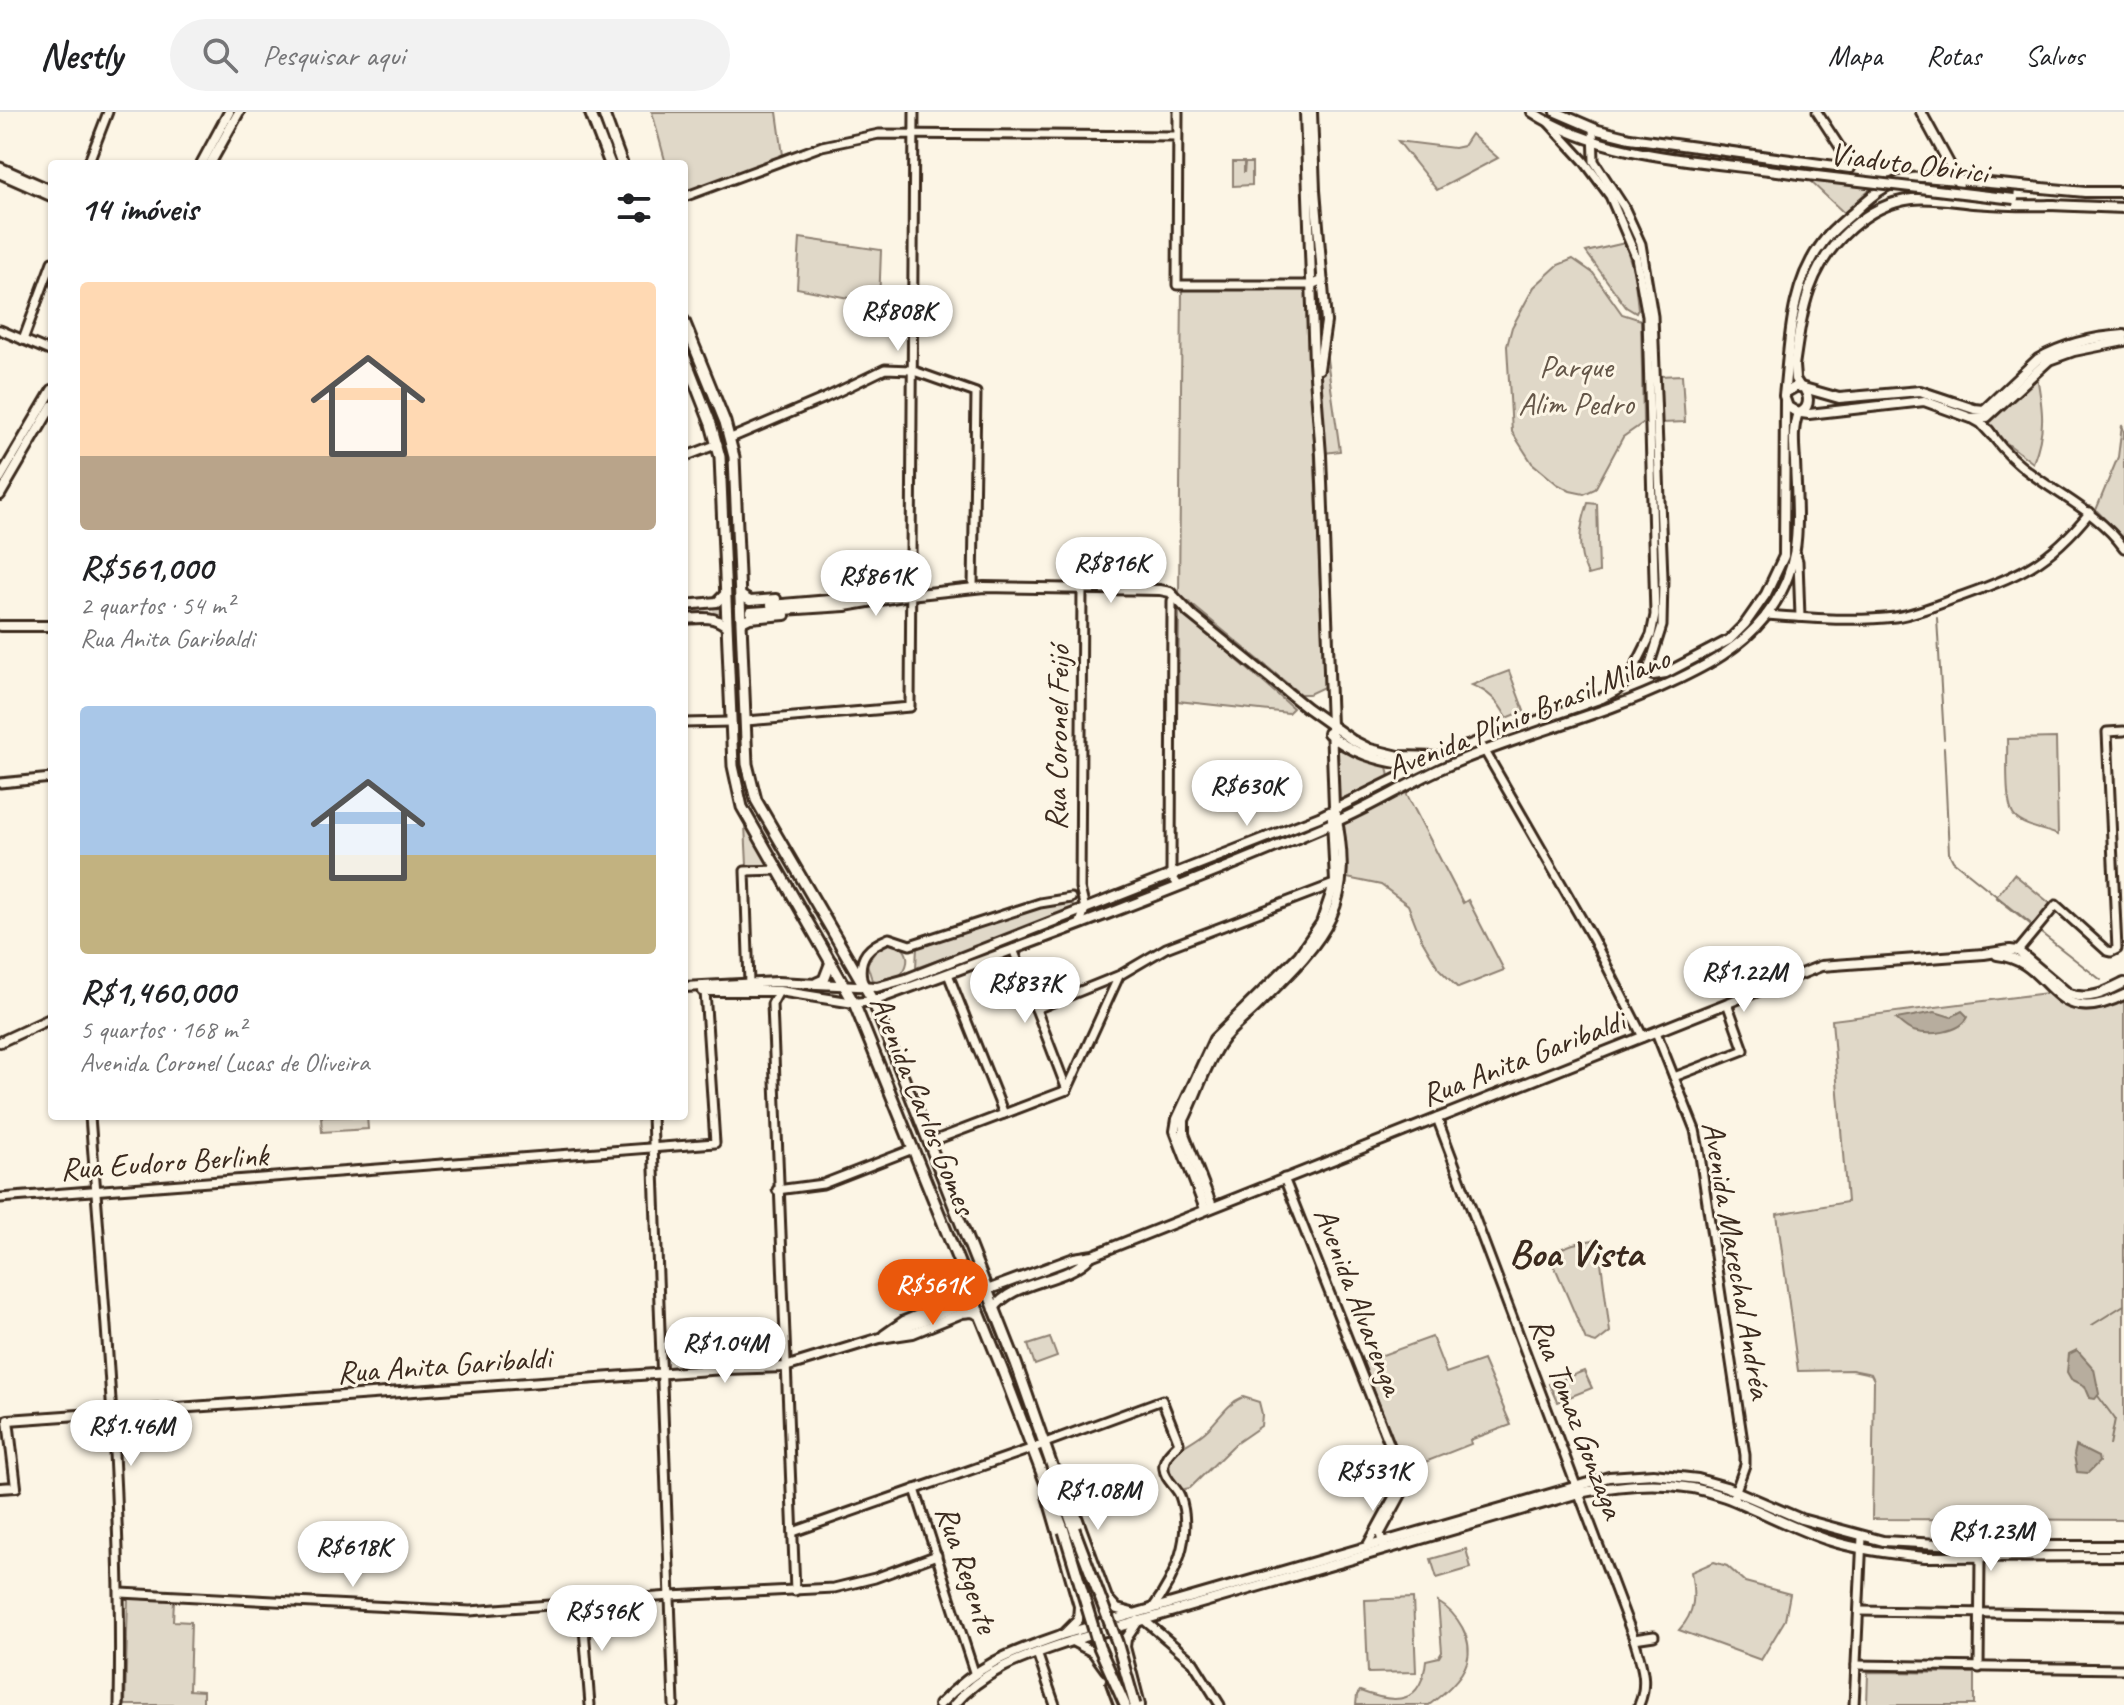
<!DOCTYPE html>
<html lang="pt">
<head>
<meta charset="utf-8">
<style>
  :root { --surface:#fff; --page:#f2f2f2; --text:#202124; --muted:#757577; --line:#e0e0e0; --accent:#ea580c }
  body { margin:0; font-family:Caveat,sans-serif; background:var(--page); color:var(--text); height:100vh; display:flex; flex-direction:column; font-size:30px; white-space:nowrap }
  * { box-sizing:border-box; margin:0 }
  p { font-size:26px; color:var(--muted) }
  .icon { flex:none; width:44px; height:44px; fill:none; stroke:currentColor; stroke-width:2; stroke-linecap:round; stroke-linejoin:round }
  .map { position:relative; flex:1; overflow:hidden }
  .sheet { position:absolute; left:48px; top:48px; width:640px; height:960px; display:flex; flex-direction:column; background:var(--surface); border-radius:8px; box-shadow:0 2px 6px #0004 }
  .sheet>* { flex:none }
  .price { position:absolute; translate:-50% -68px; padding:0 18px; border-radius:28px; background:#fff; color:#222; font-size:26px; line-height:52px; filter:drop-shadow(0 2px 4px #0008) }
  .price::after { content:''; position:absolute; left:50%; top:48px; width:24px; height:18px; margin-left:-12px; background:inherit; clip-path:polygon(0 0,100% 0,50% 100%) }
  .price.current { background:var(--accent); color:#fff }
  ul { padding:0; list-style:none }
  li { display:grid; align-content:center; gap:16px; height:424px; padding:0 32px }
  li span { display:grid; place-items:center; height:248px; border-radius:8px; color:#555 }
  li>.icon { margin-inline-start:auto }
  span .icon { width:144px; height:144px; fill:#fffc; stroke-width:1 }
  li b { font-size:34px }
  h2 { display:flex; justify-content:space-between; align-items:center; height:96px; padding:0 32px; font-size:34px }
  header { display:flex; align-items:center; gap:48px; box-sizing:border-box; height:112px; padding:0 40px; background:var(--surface); border-bottom:2px solid var(--line) }
  header strong { font-size:38px }
  nav { display:flex; gap:44px; margin-inline-start:auto; font-size:28px }
  .search { width:560px; height:72px; background:var(--page); display:flex; align-items:center; gap:20px; box-sizing:border-box; padding:0 28px; border-radius:44px; color:var(--muted); font-size:30px }
  .map>svg:first-child { display:block }
  .green { fill:#e0d8c8; stroke:#8e8173; stroke-width:2 }
  .water { fill:#b7ad9e; stroke:#85796b; stroke-width:2 }
  .lines { fill:none; stroke-linecap:round; stroke-linejoin:round }
  .stream { stroke:#85796b; stroke-width:2 }
  .secondary-tunnel { stroke:#d5ccbd; stroke-width:8; stroke-dasharray:8 4; stroke-linecap:butt }
  .tertiary-casing { stroke:#3b2a1e; stroke-width:13 }
  .secondary-casing { stroke:#3b2a1e; stroke-width:14 }
  .primary-casing { stroke:#3b2a1e; stroke-width:15 }
  .tertiary { stroke:#fcf5e5; stroke-width:7 }
  .secondary { stroke:#fcf5e5; stroke-width:8 }
  .primary { stroke:#fcf5e5; stroke-width:9 }
  .secondary-bridge-casing { stroke:#3b2a1e; stroke-width:14; stroke-linecap:butt }
  .primary-bridge-casing { stroke:#3b2a1e; stroke-width:15; stroke-linecap:butt }
  .secondary-bridge { stroke:#fcf5e5; stroke-width:8 }
  .primary-bridge { stroke:#fcf5e5; stroke-width:9 }
  .labels { text-anchor:middle; dominant-baseline:central; stroke-width:6; stroke-linejoin:round; paint-order:stroke }
  .street-label { font-size:32px; fill:#3b2a1e; stroke:#fcf5e5 }
  .park-label { font-size:32px; fill:#645648; stroke:#fcf5e5 }
  .district-label { font-size:40px; font-weight:bold; fill:#3b2a1e; stroke:#fcf5e5 }
</style>
</head>
<body>
<header>
<strong>Nestly</strong>
<div class="search"><svg class="icon" aria-label="search" viewBox="0 0 24 24"><circle cx="10" cy="10" r="6"/><path d="M15 15l6 6"/></svg>Pesquisar aqui</div>
<nav><a>Mapa</a><a>Rotas</a><a>Salvos</a></nav>
</header>
<div class="map">
<svg width="2124" height="1593" viewBox="0 0 2124 1593">
  <rect width="100%" height="100%" fill="#fcf5e5"/>
  <filter id="ink" filterUnits="userSpaceOnUse"><feTurbulence type="fractalNoise" baseFrequency=".0125" numOctaves="2"/><feDisplacementMap in="SourceGraphic" scale="16" xChannelSelector="R" yChannelSelector="G"/><feConvolveMatrix kernelMatrix="1 2 1 2 8 2 1 2 1" color-interpolation-filters="sRGB"/></filter>
  <g filter="url(#ink)">
    <g class="green">
      <polygon points="652,0 777,0 783,43 684,81 684,52 666,52"/>
      <polygon points="1471,22 1498,46 1437,78 1398,29 1454,36 1463,34"/>
      <polygon points="1233,50 1244,50 1244,61 1245,51 1252,51 1252,73 1233,74"/>
      <polygon points="1814,68 1872,75 1844,101 1811,70"/>
      <polygon points="800,126 881,138 879,192 797,176"/>
      <polygon points="1625,131 1634,161 1638,197 1636,201 1626,195 1586,140"/>
      <polygon points="1573,147 1593,161 1622,202 1641,208 1643,311 1623,325 1595,377 1584,382 1570,379 1557,372 1532,351 1512,320 1507,234 1512,215 1534,175 1558,153"/>
      <polygon points="1182,176 1308,176 1324,575 1309,582 1300,582 1179,482"/>
      <polygon points="1326,240 1340,339 1324,341 1320,255"/>
      <polygon points="1682,263 1685,310 1662,311 1659,264"/>
      <path d="M2037,264C2043,298 2046,318 2033,351L2004,329L1988,309Z"/>
      <polygon points="2122,313 2124,319 2124,427 2096,398 2118,345"/>
      <path d="M1588,391L1597,392L1599,460L1588,463C1576,437 1579,418 1588,391Z"/>
      <polygon points="1179,498 1293,596 1288,601 1178,589"/>
      <path d="M1509,559L1524,599L1507,606C1498,589 1489,580 1472,573Z"/>
      <path d="M2056,626L2058,723C2046,718 2024,715 2015,705C2004,694 2008,644 2007,627Z"/>
      <polygon points="1337,631 1361,647 1387,654 1389,665 1339,688"/>
      <polygon points="1405,679 1463,791 1468,788 1504,858 1458,876 1439,857 1421,826 1408,793 1381,773 1347,766 1344,711"/>
      <polygon points="745,713 770,751 768,753 747,753"/>
      <polygon points="2014,762 2052,793 2034,815 1996,785"/>
      <polygon points="1067,788 1073,792 1070,802 916,856 917,834 1050,791"/>
      <path d="M890,831C920,834 909,877 872,868L867,852L875,840Z"/>
      <path d="M2047,881C2078,905 2090,904 2124,888V1408L1872,1407L1874,1268L1871,1262L1852,1258L1798,1259L1777,1102L1847,1090L1832,908Z"/>
      <polygon points="367,1004 368,1017 322,1020 321,1005"/>
      <polygon points="1598,1127 1610,1220 1596,1231 1586,1228 1549,1141 1573,1132"/>
      <polygon points="1432,1225 1446,1261 1483,1248 1511,1313 1470,1328 1471,1332 1405,1358 1363,1250"/>
      <polygon points="1050,1226 1057,1245 1035,1253 1028,1233"/>
      <polygon points="1584,1259 1592,1276 1557,1290 1549,1272"/>
      <path d="M1243,1285L1259,1290L1262,1302L1261,1314L1235,1332L1190,1376L1180,1378C1148,1346 1178,1340 1201,1323C1217,1312 1225,1292 1243,1285Z"/>
      <polygon points="1466,1437 1471,1456 1437,1466 1431,1447"/>
      <path d="M1714,1450L1727,1454L1745,1470L1790,1482L1785,1508L1761,1548L1679,1518C1696,1500 1695,1483 1691,1460Z"/>
      <polygon points="128,1486 174,1488 173,1509 191,1510 189,1578 203,1579 203,1593 125,1593"/>
      <polygon points="1413,1486 1416,1560 1368,1561 1365,1488"/>
      <path d="M1438,1490C1457,1501 1474,1527 1467,1550C1462,1567 1442,1583 1429,1593H1356L1357,1583L1360,1579C1397,1593 1422,1592 1426,1548L1439,1545L1442,1540Z"/>
      <polygon points="1868,1560 1974,1561 1974,1593 1867,1593"/>
    </g>
    <g class="water">
      <path d="M1962,899L1968,905C1960,921 1929,924 1913,919C1907,917 1901,911 1896,907L1935,900L1951,905Z"/>
      <polygon points="2077,1238 2094,1257 2099,1282 2095,1287 2090,1286 2085,1274 2071,1267 2067,1260 2069,1242"/>
      <polygon points="2076,1334 2098,1345 2099,1350 2088,1361 2077,1360 2074,1343"/>
    </g>
    <g class="lines">
      <g class="stream">
        <polyline points="1937,506 1944,627"/>
        <polyline points="1944,636 1949,741 1953,749 2030,811"/>
        <polyline points="2041,821 2101,868"/>
        <polyline points="2092,1213 2124,1193"/>
        <polyline points="2098,1284 2115,1307 2110,1333"/>
      </g>
      <g class="secondary-tunnel">
        <polyline points="713,496 751,494"/>
        <polyline points="714,502 733,501"/>
      </g>
      <defs>
        <g id="tertiary">
          <polyline points="1178,0 1177,173 1311,173 1323,168"/>
          <polyline points="1817,0 1847,46 1850,56"/>
          <polyline points="1549,11 1584,49 1610,84 1636,145 1647,204 1655,503 1651,523 1632,561"/>
          <polyline points="1593,16 1594,49 1624,95 1641,132 1653,204 1663,466 1662,514 1648,558"/>
          <polyline points="88,52 108,0"/>
          <polyline points="0,55 52,78"/>
          <polyline points="0,62 52,85"/>
          <polyline points="684,85 822,34 879,22 1177,24"/>
          <polyline points="0,218 52,240"/>
          <polyline points="23,228 52,150"/>
          <path d="M1989,318C2021,371 2088,386 2124,436"/>
          <polyline points="731,326 825,286 885,257 911,258 976,281 973,476"/>
          <polyline points="684,345 718,332"/>
          <polyline points="1796,443 1798,449 1800,505"/>
          <polyline points="1172,489 1171,763 1178,773"/>
          <path d="M1766,503C1808,506 1853,510 1895,505C1915,502 1935,494 1953,487C2017,464 2047,454 2090,400"/>
          <polyline points="746,609 910,595 914,0"/>
          <polyline points="684,611 730,610"/>
          <polyline points="1482,634 1593,827 1643,925"/>
          <polyline points="0,671 52,666"/>
          <polyline points="1080,811 1085,797 1080,776 1082,477"/>
          <polyline points="1013,837 1067,978"/>
          <polyline points="2018,839 2056,793 2107,839 2111,840 2117,837 2107,620 2124,619"/>
          <polyline points="948,862 1004,1002"/>
          <path d="M862,867C858,844 869,834 889,826L910,833L1040,791L1071,786"/>
          <polyline points="749,871 745,759 778,758"/>
          <polyline points="779,879 772,892 795,1479"/>
          <polyline points="1036,897 1120,863 1166,836 1339,770"/>
          <polyline points="1656,920 1695,1018 1700,1044 1745,1343 1745,1353 1734,1384"/>
          <polyline points="1674,965 1744,938 1727,891"/>
          <polyline points="1067,978 1119,864"/>
          <path d="M90,1004C105,1200 123,1396 119,1593"/>
          <polyline points="652,1004 674,1593"/>
          <path d="M1437,1006L1634,1527C1641,1551 1649,1569 1639,1593"/>
          <polyline points="930,1030 1067,978"/>
          <polyline points="1284,1066 1406,1374 1380,1422 1383,1433"/>
          <polyline points="777,1078 823,1072 913,1037"/>
          <polyline points="0,1086 715,1031 705,879"/>
          <path d="M1045,1331L1162,1288L1179,1331C1172,1338 1162,1346 1164,1357C1165,1368 1176,1374 1180,1384C1194,1423 1175,1466 1152,1497"/>
          <polyline points="915,1377 974,1560"/>
          <polyline points="793,1420 1039,1334"/>
          <polyline points="1367,1434 1403,1368"/>
          <polyline points="1976,1434 1980,1445 1979,1556"/>
          <polyline points="121,1481 470,1499 671,1484 834,1476 875,1466 937,1443"/>
          <polyline points="582,1491 590,1593"/>
          <polyline points="1859,1499 2124,1503"/>
          <polyline points="1144,1508 1193,1550 1220,1593"/>
          <polyline points="1634,1527 1654,1524"/>
          <polyline points="1037,1541 1055,1593"/>
          <polyline points="1856,1553 2124,1557"/>
          <polyline points="1854,1593 1862,1425"/>
        </g>
        <g id="secondary">
          <polyline points="1312,0 1315,78 1326,210 1319,257"/>
          <path d="M1532,0C1606,49 1714,49 1799,62"/>
          <polyline points="1556,0 1598,18 1630,26 1850,56"/>
          <polyline points="1921,0 1958,68 1959,78 1955,84"/>
          <polyline points="201,52 229,0"/>
          <polyline points="210,52 239,0"/>
          <polyline points="2050,93 2124,96"/>
          <path d="M1800,275L1795,267L1794,254C1802,198 1807,155 1851,116C1869,100 1888,90 1912,87C1932,85 1953,89 1973,91C2000,93 2026,94 2054,93"/>
          <path d="M1785,281L1797,274L1839,286L1920,279L1974,297L1984,298L2038,247C2064,232 2094,225 2124,223"/>
          <path d="M1798,301L1788,295L1784,284C1790,231 1789,174 1823,130C1831,119 1844,109 1854,100C1875,80 1894,65 1924,65L2085,80H2124"/>
          <path d="M1799,301C1809,297 1810,287 1805,278"/>
          <polyline points="1801,301 1809,302 1924,289 1971,306 1987,305 2049,248 2074,239 2124,229"/>
          <polyline points="1972,306 1981,311 1992,323"/>
          <polyline points="0,366 52,278"/>
          <polyline points="0,383 52,294"/>
          <polyline points="740,483 750,489 776,487"/>
          <polyline points="684,493 717,490 724,483"/>
          <polyline points="771,493 889,483"/>
          <polyline points="751,500 845,494 909,483 984,475 1160,478 1170,480 1190,501"/>
          <polyline points="1188,500 1307,596 1352,628 1370,637 1399,644 1439,645"/>
          <path d="M684,507C700,506 713,503 726,514"/>
          <polyline points="742,510 750,506 785,503"/>
          <polyline points="0,514 52,514"/>
          <path d="M1328,621C1351,642 1387,651 1418,654"/>
          <path d="M2018,839L2069,882C2090,889 2106,880 2124,871"/>
          <path d="M1997,843C2055,849 2048,920 2124,883"/>
          <polyline points="684,875 777,870 877,875 906,867 1319,705 1440,645 1477,630 1602,586 1617,578 1639,557 1649,559 1653,563 1666,561 1729,528 1745,512 1766,482 1784,444 1785,289"/>
          <path d="M703,879H779L854,891L873,889C1029,832 1185,775 1337,709C1372,694 1405,673 1440,657C1515,623 1597,606 1672,570C1708,553 1739,537 1765,505C1805,454 1797,410 1795,349C1794,333 1792,317 1798,301"/>
          <polyline points="0,930 52,906"/>
          <path d="M1212,1094L1184,1022V1008C1196,984 1206,951 1221,930C1230,916 1248,904 1260,891C1328,824 1357,794 1334,694L1321,343L1314,251L1305,0"/>
          <polyline points="1205,1097 1175,1019 1177,1007 1214,927 1299,843 1321,811 1335,770 1332,706"/>
          <polyline points="987,1178 1074,1146 1093,1143 1821,854 1984,842 2010,838 2018,839"/>
          <path d="M994,1197C1012,1168 1066,1171 1090,1145"/>
          <polyline points="895,1220 971,1189"/>
          <polyline points="884,1223 904,1209 971,1181"/>
          <polyline points="1055,1357 1064,1370 1107,1486 1117,1497 1132,1501"/>
          <polyline points="0,1376 16,1375 8,1308 724,1257 785,1255 880,1226 913,1221 962,1201 972,1200 980,1203"/>
          <polyline points="1047,1384 1079,1494 1078,1508 1066,1520"/>
          <polyline points="1138,1509 1126,1527 1125,1535 1140,1593"/>
          <polyline points="1072,1529 1093,1540 1106,1558"/>
          <polyline points="1111,1571 1119,1593"/>
          <path d="M939,1593C980,1551 1007,1542 1061,1523L1609,1365L1653,1362L1698,1367L1726,1375L1801,1407L1883,1429L1976,1434H2124"/>
          <path d="M954,1593C985,1556 1027,1544 1071,1529L1579,1381C1629,1371 1676,1367 1725,1385C1760,1398 1792,1416 1828,1428C1859,1438 1892,1442 1925,1445L2124,1444"/>
        </g>
        <g id="primary">
          <polyline points="590,0 610,52"/>
          <polyline points="603,0 622,52"/>
          <polyline points="684,209 725,310 734,345 747,652 756,688 873,889 1016,1251 1074,1417"/>
          <polyline points="684,243 711,312 720,345 733,654 742,695 854,891 1002,1257 1064,1419"/>
          <polyline points="817,871 824,868 831,850"/>
        </g>
      </defs>
      <use href="#tertiary" class="tertiary-casing"/>
      <use href="#secondary" class="secondary-casing"/>
      <use href="#primary" class="primary-casing"/>
      <use href="#tertiary" class="tertiary"/>
      <use href="#secondary" class="secondary"/>
      <use href="#primary" class="primary"/>
      <defs>
        <polyline id="secondary-bridge" points="1799,62 2014,87"/>
        <g id="primary-bridge">
          <polyline points="1074,1417 1117,1530 1135,1593"/>
          <polyline points="1064,1419 1099,1535 1125,1593"/>
        </g>
      </defs>
      <use href="#secondary-bridge" class="secondary-bridge-casing"/>
      <use href="#primary-bridge" class="primary-bridge-casing"/>
      <use href="#secondary-bridge" class="secondary-bridge"/>
      <use href="#primary-bridge" class="primary-bridge"/>
    </g>
  </g>
  <g class="labels">
    <g class="street-label">
      <text transform="translate(1909 51) rotate(7)">Viaduto Obirici</text>
      <text transform="translate(1528 601) rotate(-22)">Avenida Plínio Brasil Milano</text>
      <text transform="translate(1057 626) rotate(-89)">Rua Coronel Feijó</text>
      <text transform="translate(1523 946) rotate(-21)">Rua Anita Garibaldi</text>
      <text transform="translate(923 993) rotate(68)">Avenida Carlos Gomes</text>
      <text transform="translate(164 1050) rotate(-4)">Rua Eudoro Berlink</text>
      <text transform="translate(1737 1148) rotate(80)">Avenida Marechal Andréa</text>
      <text transform="translate(1359 1189) rotate(69)">Avenida Alvarenga</text>
      <text transform="translate(444 1253) rotate(-4)">Rua Anita Garibaldi</text>
      <text transform="translate(1577 1306) rotate(69)">Rua Tomaz Gonzaga</text>
      <text transform="translate(967 1457) rotate(71)">Rua Regente</text>
    </g>
    <g class="park-label">
      <text x="1576" y="254">Parque<tspan x="1576" dy="37">Alim Pedro</tspan></text>
    </g>
    <g class="district-label">
      <text x="1576" y="1141">Boa Vista</text>
    </g>
  </g>
</svg>
<b class="price" style="left:898px;top:241px">R$808K</b>
<b class="price" style="left:1111px;top:493px">R$816K</b>
<b class="price" style="left:876px;top:506px">R$861K</b>
<b class="price" style="left:1247px;top:716px">R$630K</b>
<b class="price" style="left:1744px;top:902px">R$1.22M</b>
<b class="price" style="left:1025px;top:913px">R$837K</b>
<b class="price current" style="left:933px;top:1215px">R$561K</b>
<b class="price" style="left:725px;top:1273px">R$1.04M</b>
<b class="price" style="left:131px;top:1356px">R$1.46M</b>
<b class="price" style="left:1373px;top:1401px">R$531K</b>
<b class="price" style="left:1098px;top:1420px">R$1.08M</b>
<b class="price" style="left:1991px;top:1461px">R$1.23M</b>
<b class="price" style="left:353px;top:1477px">R$618K</b>
<b class="price" style="left:602px;top:1541px">R$596K</b>
<section class="sheet">
<h2>14 imóveis<svg class="icon" aria-label="filters" viewBox="0 0 24 24"><path d="M4 7h16M4 17h16"/><circle cx="9" cy="7" r="2"/><circle cx="15" cy="17" r="2"/></svg></h2>
<ul>
<li><span style="background:linear-gradient(#ffd9b3 70%,#b9a48a 0)"><svg class="icon" aria-label="home" viewBox="0 0 24 24"><path d="M3 11l9-7 9 7M6 9v11h12V9"/></svg></span><div><b>R$561,000</b><p>2 quartos · 54 m²</p><p>Rua Anita Garibaldi</p></div></li>
<li><span style="background:linear-gradient(#a9c7e8 60%,#c2b280 0)"><svg class="icon" aria-label="home" viewBox="0 0 24 24"><path d="M3 11l9-7 9 7M6 9v11h12V9"/></svg></span><div><b>R$1,460,000</b><p>5 quartos · 168 m²</p><p>Avenida Coronel Lucas de Oliveira</p></div></li>
</ul>
</section>
</div>
</body>
</html>
